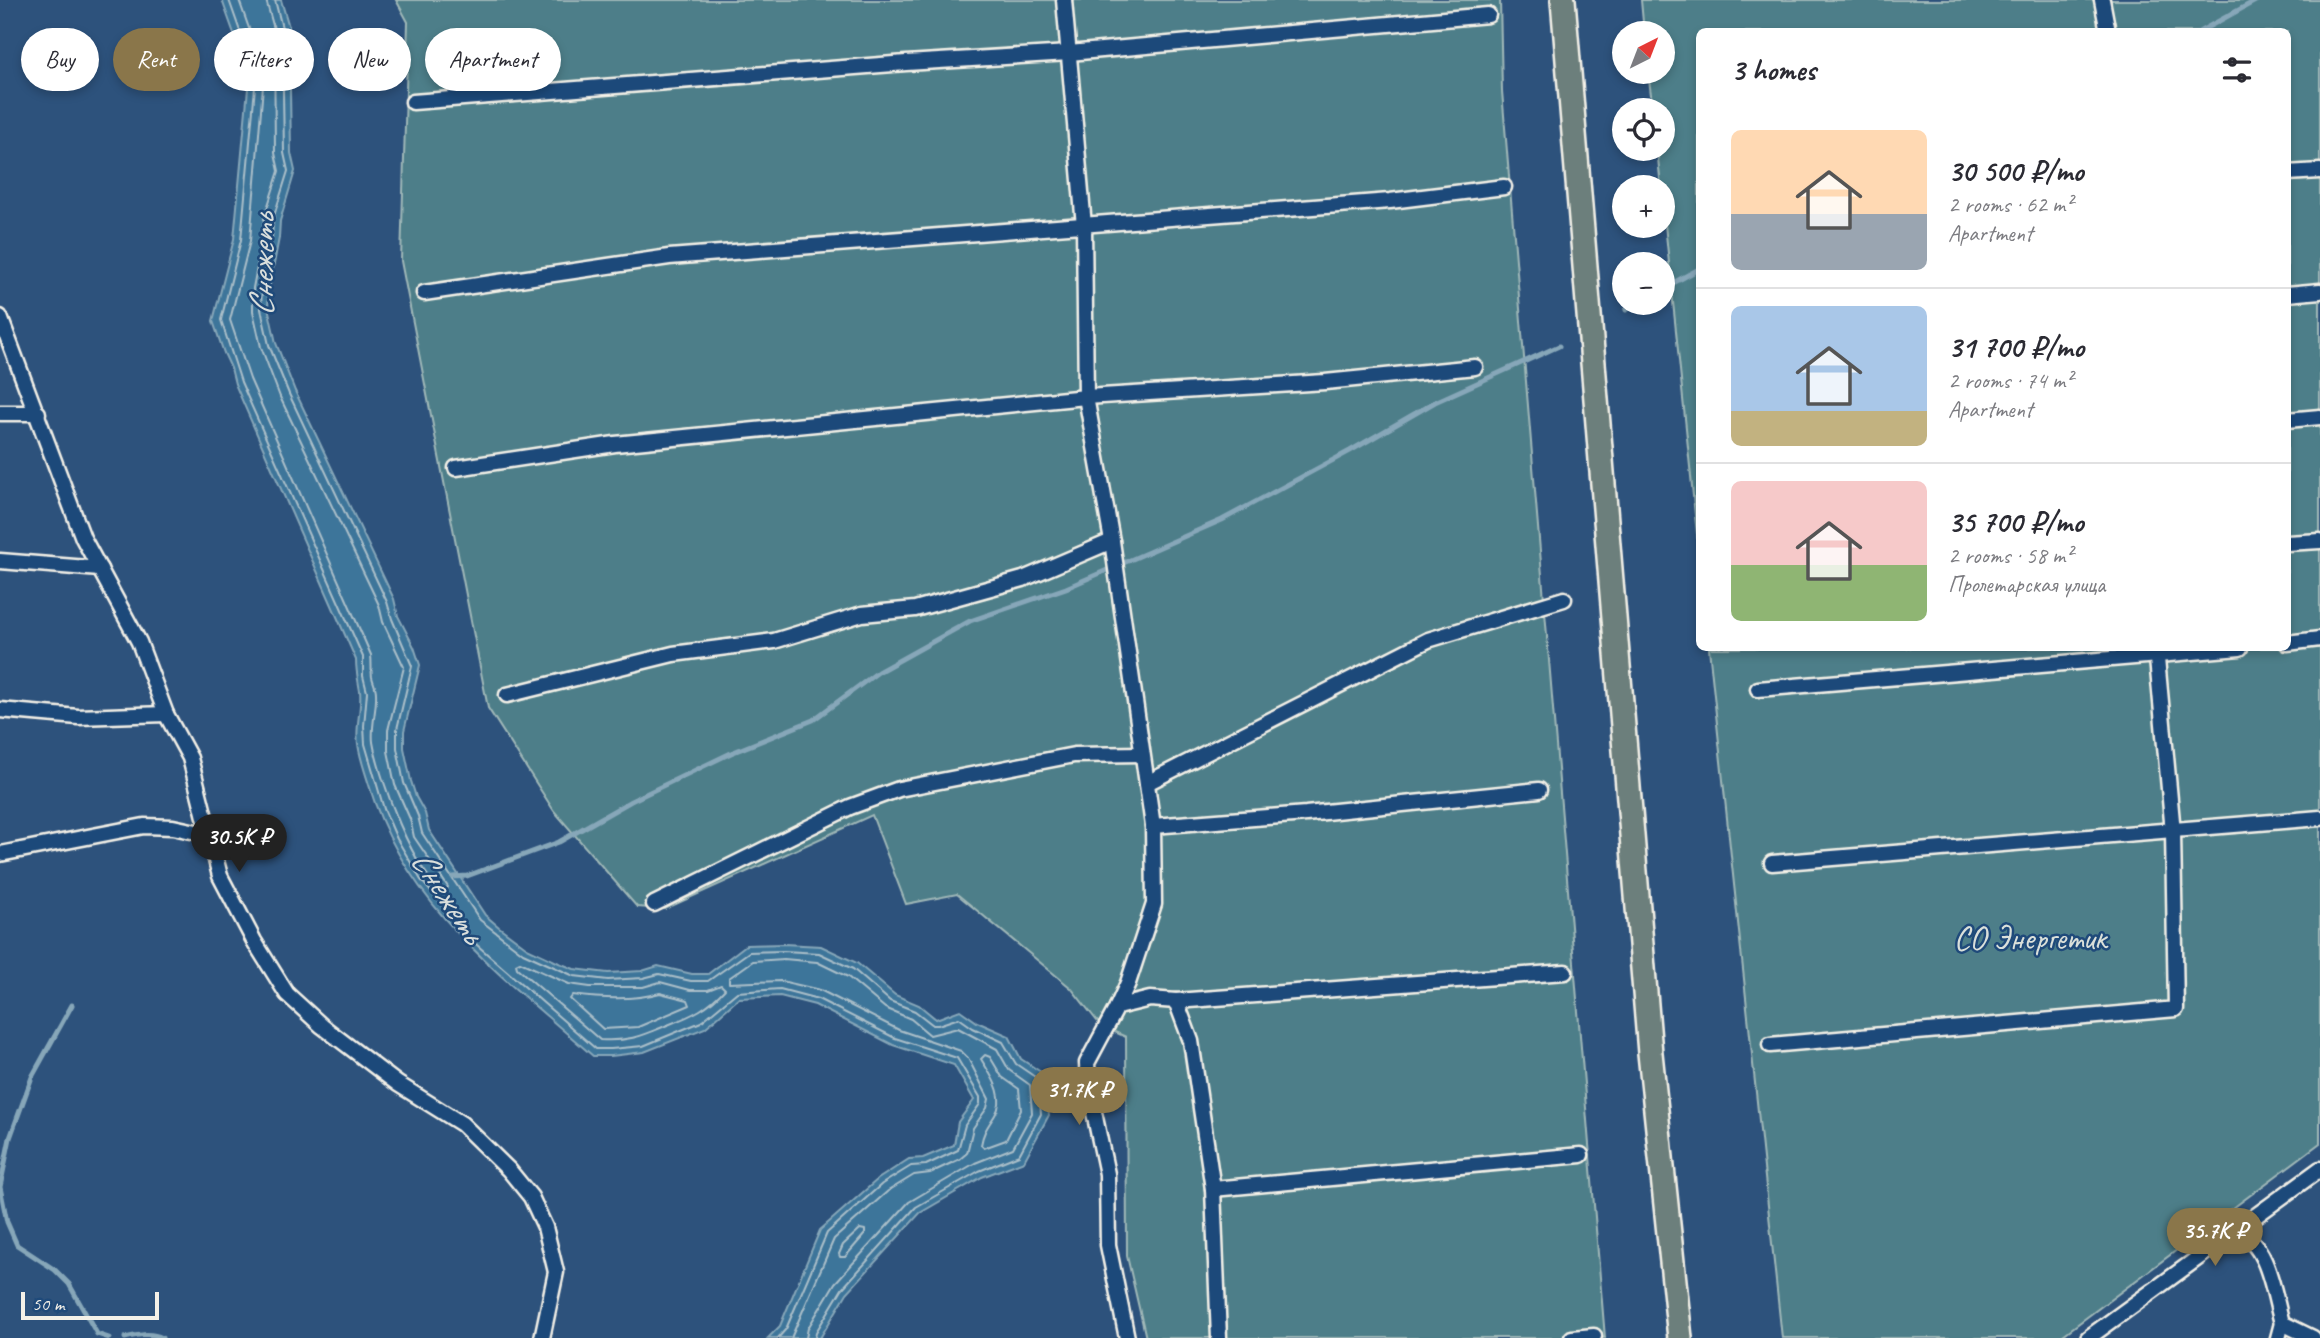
<!DOCTYPE html>
<html lang="en">
<head>
<meta charset="utf-8">
<style>
  :root { --surface:#fff; --page:#f7f7f7; --text:#2b2b33; --muted:#7c7c81; --line:#e1e1e2; --accent:#8a764a }
  body { margin:0; font-family:Caveat,sans-serif; background:var(--page); color:var(--text); height:100vh; display:flex; flex-direction:column; font-size:26px; white-space:nowrap }
  * { box-sizing:border-box; margin:0 }
  p { font-size:23px; color:var(--muted) }
  .icon { flex:none; width:38px; height:38px; fill:none; stroke:currentColor; stroke-width:2; stroke-linecap:round; stroke-linejoin:round }
  .map { position:relative; flex:1; overflow:hidden }
  .panel { position:absolute; left:1696px; top:28px; width:595px; height:623px; display:flex; flex-direction:column; background:var(--surface); border-radius:10px; box-shadow:0 4px 10px #0003 }
  .panel>* { flex:none }
  .guide { position:absolute; left:21px; top:28px; width:665px; height:63px; display:flex; gap:14px }
  .needle { width:46px; rotate:42deg }
  .tools { position:absolute; left:1612px; top:21px; display:grid; gap:14px }
  .tools a { display:grid; place-items:center; width:63px; height:63px; border-radius:50%; background:var(--surface); box-shadow:0 4px 10px #0003; font-size:35px }
  .scale { position:absolute; left:21px; bottom:18px; width:138px; box-sizing:border-box; padding-left:7px; border:4px solid #f4f1e8; border-top:0; font-size:19px; line-height:24px; white-space:nowrap; color:#f4f1e8; -webkit-text-stroke:5px #1f4a7a; paint-order:stroke }
  .price { position:absolute; translate:-50% -60px; padding:0 16px; border-radius:24px; background:var(--accent); color:#fff; font-size:23px; line-height:46px; filter:drop-shadow(0 2px 4px #0008) }
  .price::after { content:''; position:absolute; left:50%; top:42px; width:21px; height:16px; margin-left:-10px; background:inherit; clip-path:polygon(0 0,100% 0,50% 100%) }
  .price.current { background:#222; color:#fff }
  ul { padding:0; list-style:none }
  li { display:flex; align-items:center; gap:21px; height:175px; padding:0 35px }
  li+li { border-top:2px solid var(--line) }
  li span { display:grid; place-items:center; flex:none; width:196px; height:140px; border-radius:10px; color:#555 }
  li>.icon { margin-inline-start:auto }
  span .icon { width:84px; height:84px; fill:#fffc; stroke-width:1 }
  li b { font-size:30px }
  h2 { display:flex; justify-content:space-between; align-items:center; height:84px; padding:0 35px; font-size:30px }
  .chip { padding:0 24px; border-radius:32px; background:var(--surface); box-shadow:0 4px 10px #0003; font-size:24px; line-height:63px }
  .chip.current { background:var(--accent); color:#fff }
  .map>svg:first-child { display:block }
  .green { fill:#4d7e89; stroke:#a0b8b8; stroke-width:2 }
  .water { fill:#3e759a; stroke:#87a7b9; stroke-width:2 }
  .lines { fill:none; stroke-linecap:round; stroke-linejoin:round }
  .shore { stroke:#abbfc9; stroke-width:2 }
  .stream { stroke:#87a7b9; stroke-width:5 }
  .minor-casing { stroke:#f4f1e8; stroke-width:19 }
  .primary-casing { stroke:#f4f1e8; stroke-width:28 }
  .minor { stroke:#1f4a7a; stroke-width:14 }
  .primary { stroke:#6c7f7c; stroke-width:23 }
  .labels { text-anchor:middle; dominant-baseline:central; stroke-width:5; stroke-linejoin:round; paint-order:stroke }
  .park-label { font-size:33px; fill:#dbe0da; stroke:#1f4a7a }
  .water-label { font-size:35px; font-style:italic; fill:#d9dedc; stroke:#1f4a7a }
</style>
</head>
<body>
<div class="map">
<svg width="2320" height="1338" viewBox="0 0 2320 1338">
  <rect width="100%" height="100%" fill="#2d527c"/>
  <filter id="ink" filterUnits="userSpaceOnUse"><feTurbulence type="fractalNoise" baseFrequency=".0143" numOctaves="2"/><feDisplacementMap in="SourceGraphic" scale="14" xChannelSelector="R" yChannelSelector="G"/><feConvolveMatrix kernelMatrix="1 2 1 2 8 2 1 2 1" color-interpolation-filters="sRGB"/></filter>
  <g filter="url(#ink)">
    <g class="green">
      <polygon points="396,0 1500,0 1502,91 1605,1338 1146,1338 1127,1256 1126,1037 1101,1026 1071,988 957,894 906,904 872,815 665,909 637,907 554,811 488,708 401,261 408,22"/>
      <polygon points="1641,0 2320,0 2320,1143 2059,1338 1782,1338 1709,648 2287,648 2287,32 1699,32 1699,554 1663,205 1662,187 1661,187 1657,149 1662,149 1662,110 1653,110 1648,72 1662,72 1662,33 1644,33"/>
    </g>
    <path class="water" d="M222,0H281L289,27L291,153L295,171L280,221L279,238L269,290L268,307L276,343L295,391L394,599L398,616L414,647L420,665L404,731V748L411,781L416,797L425,813L429,830L485,915L499,927L527,948L559,963L574,969L608,973L642,971L658,966L692,974H708L746,945L784,944L821,946L857,963L895,995L919,1005L936,1019L960,1010L977,1022L1009,1036L1021,1059L1044,1074L1049,1115L1024,1161L982,1177L920,1213L847,1293L820,1338H768L780,1326L820,1230L878,1179L909,1159L923,1158L954,1145L958,1122L974,1100L954,1065L893,1045L815,1005L780,996L739,998L705,1028L644,1052L611,1056H593C502,976 405,906 369,785C365,772 360,758 358,744C355,726 362,709 360,691C358,680 356,671 356,660L235,384L231,368L224,353L213,321L234,239L248,88L242,56Z"/>
    <g class="lines">
      <g class="shore">
        <polyline points="229,0 248,54 255,87 241,240 221,320 241,382 363,657 363,676 367,692 364,726 365,744 384,809 397,839 421,880 477,945 596,1049 611,1049 643,1046 701,1022 737,992 780,989 818,999 895,1038 957,1058 980,1097 980,1104 965,1125 958,1150 926,1165 911,1166 882,1184 827,1233 786,1329 778,1338"/>
        <path d="M239,0L257,51L263,86L250,241L230,320L250,379L371,655C372,663 371,670 372,677C373,682 376,687 376,693C377,709 371,725 373,742C379,777 414,875 445,892L448,887L414,837L410,819L395,785L388,751V730L404,667L383,622L379,605L280,397L261,347L253,311V288L263,237L264,218L279,171L275,153L274,29L266,0"/>
        <polyline points="275,0 282,28 284,153 288,171 273,219 272,238 262,288 261,309 269,345 289,394 387,602 392,619 412,666 397,729 397,748 404,783 418,816 422,833 480,920 523,953 574,976 608,980 643,978 659,974 691,981 708,981 749,952 784,951 819,953 853,969 890,1001 915,1011 933,1025 938,1025 959,1018 973,1028 1003,1042 1016,1064 1038,1079 1041,1114 1019,1155 979,1171 916,1207 842,1289 816,1332 815,1338"/>
        <path d="M520,962L569,984L590,987H643L660,982L690,990H708L721,985L725,989C708,1008 693,1015 670,1024C643,1035 631,1042 600,1040L517,968L516,964Z"/>
        <path d="M660,993L688,1000L690,1005L638,1027L603,1029L570,999L573,995C602,999 632,1001 660,993Z"/>
        <path d="M985,1055L990,1057L1002,1077L1019,1089L1021,1110L1006,1140L984,1148L981,1145C983,1132 988,1126 995,1115C1007,1096 991,1076 981,1059Z"/>
        <polygon points="860,1229 865,1230 865,1234 845,1257 840,1257 839,1254 843,1245"/>
        <polyline points="791,1338 834,1239 888,1191 914,1175 930,1173 960,1159 967,1153 973,1128 987,1108 989,1099 968,1058 961,1051 899,1030 820,990 781,981 729,983 729,978 753,961 784,959 817,962 848,977 885,1008 911,1019 930,1035 958,1028 997,1049 1009,1070 1030,1085 1032,1113 1013,1148 975,1163 909,1202 835,1283 808,1328 806,1338"/>
      </g>
      <g class="stream">
        <polyline points="2199,32 2257,0"/>
        <polyline points="1662,289 1699,269"/>
        <polyline points="1626,310 1638,303"/>
        <polyline points="453,877 467,876 559,842 631,801 731,753 813,720 878,672 970,621 1066,588 1222,520 1350,451 1435,402 1559,346"/>
        <polyline points="72,1005 32,1077 10,1138 0,1187 7,1222 17,1245 55,1270 69,1284 97,1334 109,1338"/>
        <path d="M125,1338C137,1335 151,1332 162,1338"/>
      </g>
      <defs>
        <g id="minor">
          <polyline points="1064,0 1084,226 1086,397 1112,541 1153,826 1154,904 1128,983 1117,1007"/>
          <polyline points="2102,0 2108,32"/>
          <polyline points="413,102 906,63 1069,53 1488,15"/>
          <polyline points="2287,173 2320,171"/>
          <polyline points="424,293 669,257 1390,201 1504,187"/>
          <polyline points="2287,294 2320,291"/>
          <polyline points="0,317 83,538 139,642 166,714 190,758 220,876 254,941 287,994 322,1026 398,1084 462,1124 509,1170 531,1197 545,1227 556,1272 542,1338"/>
          <polyline points="0,413 38,413"/>
          <polyline points="2287,420 2320,417"/>
          <polyline points="456,468 615,444 1086,397 1325,382 1475,367"/>
          <polyline points="2287,543 2320,541"/>
          <polyline points="0,561 100,569"/>
          <polyline points="2287,643 2320,639"/>
          <polyline points="1758,689 2240,648"/>
          <polyline points="507,695 673,654 774,641 862,614 915,609 1023,579 1112,541"/>
          <polyline points="0,710 78,717 166,714"/>
          <polyline points="1147,783 1428,640 1564,599"/>
          <polyline points="1153,826 1306,814 1539,790"/>
          <polyline points="0,854 144,826 173,827 210,835"/>
          <polyline points="1772,863 2320,818"/>
          <polyline points="654,904 850,807 899,789 1074,755 1142,754"/>
          <polyline points="1176,1001 1191,1041 1213,1189 1219,1338"/>
          <polyline points="1770,1045 2176,1009 2173,832 2156,648"/>
          <polyline points="1213,1189 1581,1155"/>
          <path d="M2237,1231C2269,1245 2273,1292 2282,1323L2313,1338"/>
          <polyline points="1127,1338 1108,1245 1107,1174 1088,1084 1087,1063 1117,1007 1150,999 1176,1001 1565,972"/>
          <polyline points="1572,1338 1594,1336"/>
          <polyline points="2088,1338 2320,1169"/>
          <polyline points="2278,1338 2282,1323"/>
        </g>
        <polyline id="primary" points="1563,0 1650,1053 1680,1338"/>
      </defs>
      <use href="#minor" class="minor-casing"/>
      <use href="#primary" class="primary-casing"/>
      <use href="#minor" class="minor"/>
      <use href="#primary" class="primary"/>
    </g>
  </g>
  <g class="labels">
    <g class="park-label">
      <text x="2030" y="938">СО Энергетик</text>
    </g>
    <g class="water-label">
      <text transform="translate(262 265) rotate(-89)">Снежеть</text>
      <text transform="translate(448 896) rotate(57)">Снежеть</text>
    </g>
  </g>
</svg>
<div class="tools">
<a><svg class="needle" viewBox="-14 -14 28 28"><path d="M0-13l5 13h-10z" fill="#e53935"/><path d="M0 13l5-13h-10z" fill="#7c7c81"/></svg></a>
<a><svg class="icon" aria-label="locate" viewBox="0 0 24 24"><circle cx="12" cy="12" r="6"/><path d="M12 2v4M12 18v4M2 12h4M18 12h4"/></svg></a>
<a>+</a>
<a>−</a>
</div>
<div class="scale">50 m</div>
<b class="price current" style="left:239px;top:874px">30.5K ₽</b>
<b class="price" style="left:1079px;top:1127px">31.7K ₽</b>
<b class="price" style="left:2215px;top:1268px">35.7K ₽</b>
<div class="guide">
<a class="chip">Buy</a>
<a class="chip current">Rent</a>
<a class="chip">Filters</a>
<a class="chip">New</a>
<a class="chip">Apartment</a>
</div>
<section class="panel">
<h2>3 homes<svg class="icon" aria-label="filters" viewBox="0 0 24 24"><path d="M4 7h16M4 17h16"/><circle cx="9" cy="7" r="2"/><circle cx="15" cy="17" r="2"/></svg></h2>
<ul>
<li><span style="background:linear-gradient(#ffd9b3 60%,#9aa5b1 0)"><svg class="icon" aria-label="home" viewBox="0 0 24 24"><path d="M3 11l9-7 9 7M6 9v11h12V9"/></svg></span><div><b>30 500 ₽/mo</b><p>2 rooms · 62 m²</p><p>Apartment</p></div></li>
<li><span style="background:linear-gradient(#a9c7e8 75%,#c2b280 0)"><svg class="icon" aria-label="home" viewBox="0 0 24 24"><path d="M3 11l9-7 9 7M6 9v11h12V9"/></svg></span><div><b>31 700 ₽/mo</b><p>2 rooms · 74 m²</p><p>Apartment</p></div></li>
<li><span style="background:linear-gradient(#f6c9c9 60%,#8fb573 0)"><svg class="icon" aria-label="home" viewBox="0 0 24 24"><path d="M3 11l9-7 9 7M6 9v11h12V9"/></svg></span><div><b>35 700 ₽/mo</b><p>2 rooms · 58 m²</p><p>Пролетарская улица</p></div></li>
</ul>
</section>
</div>
</body>
</html>
